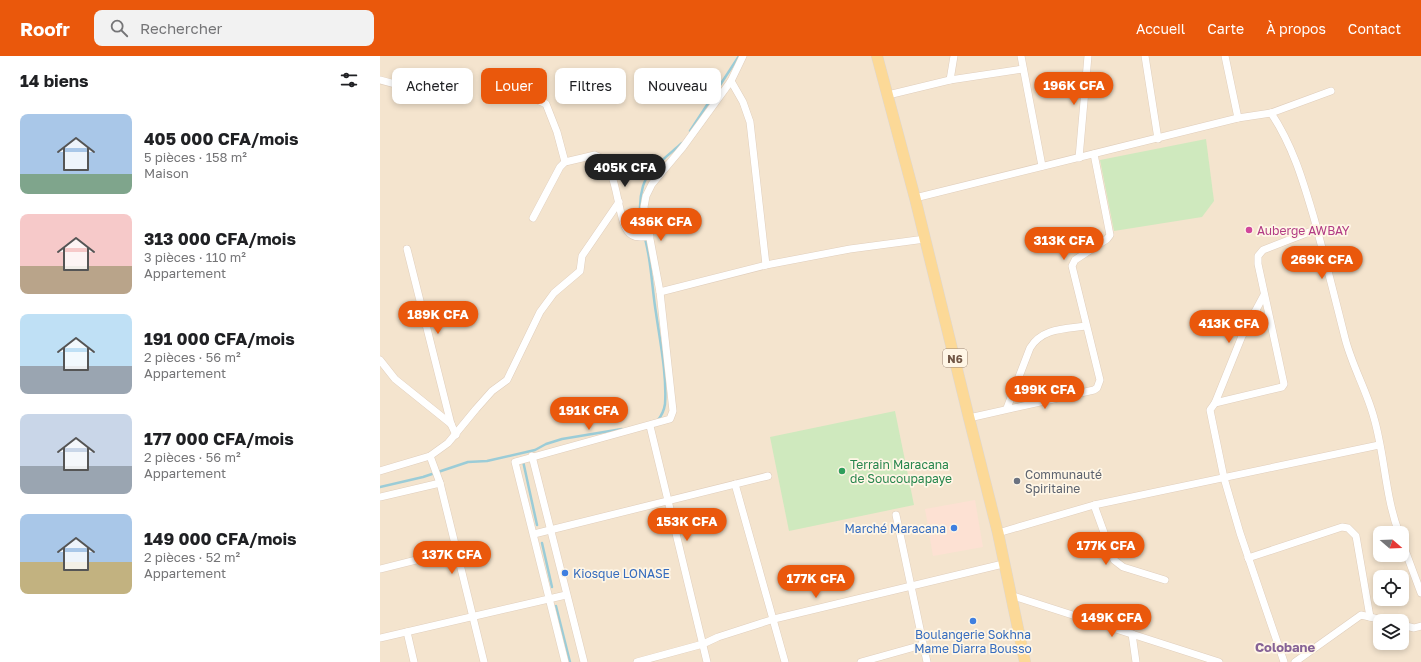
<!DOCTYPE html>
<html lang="fr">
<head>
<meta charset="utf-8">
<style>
  :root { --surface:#fff; --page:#f2f2f2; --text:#202124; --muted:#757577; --accent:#ea580c }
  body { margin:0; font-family:"Golos Text",sans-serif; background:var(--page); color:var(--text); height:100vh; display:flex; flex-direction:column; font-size:15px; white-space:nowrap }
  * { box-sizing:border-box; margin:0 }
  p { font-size:13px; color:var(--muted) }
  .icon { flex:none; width:22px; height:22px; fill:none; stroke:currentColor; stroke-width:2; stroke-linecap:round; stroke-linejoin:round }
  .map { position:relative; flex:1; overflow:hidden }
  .sheet { display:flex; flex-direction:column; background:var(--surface); width:380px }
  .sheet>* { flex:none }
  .banner { position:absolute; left:12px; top:12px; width:380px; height:36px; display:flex; gap:8px }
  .needle { width:26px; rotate:109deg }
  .buttons { position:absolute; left:993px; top:470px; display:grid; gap:8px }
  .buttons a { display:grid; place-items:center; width:36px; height:36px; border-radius:8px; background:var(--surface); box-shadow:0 2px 6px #0003; font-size:20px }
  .price { position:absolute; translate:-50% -34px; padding:0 9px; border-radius:14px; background:var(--accent); color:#fff; font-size:13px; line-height:26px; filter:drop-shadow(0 1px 2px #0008) }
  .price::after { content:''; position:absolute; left:50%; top:24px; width:12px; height:9px; margin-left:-6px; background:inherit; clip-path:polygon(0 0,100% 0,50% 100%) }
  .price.active { background:#222; color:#fff }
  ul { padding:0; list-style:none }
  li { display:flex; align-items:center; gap:12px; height:100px; padding:0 20px }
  li span { display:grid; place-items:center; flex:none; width:112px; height:80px; border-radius:8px; color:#555 }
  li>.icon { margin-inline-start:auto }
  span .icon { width:48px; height:48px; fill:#fffc; stroke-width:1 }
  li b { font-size:17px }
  h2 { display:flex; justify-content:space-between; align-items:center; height:48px; padding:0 20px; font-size:17px }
  .pill { padding:0 14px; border-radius:8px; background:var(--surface); box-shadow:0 2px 6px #0003; font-size:14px; line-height:36px }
  .pill.active { background:var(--accent); color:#fff }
  header { display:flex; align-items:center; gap:24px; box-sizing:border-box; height:56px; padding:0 20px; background:var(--accent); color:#fff }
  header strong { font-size:19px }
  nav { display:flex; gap:22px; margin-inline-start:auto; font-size:14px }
  .search { width:280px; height:36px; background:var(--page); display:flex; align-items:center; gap:10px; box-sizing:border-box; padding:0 14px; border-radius:8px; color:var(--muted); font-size:15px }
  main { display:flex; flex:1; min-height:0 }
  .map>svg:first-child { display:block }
  .residential { fill:#f4e4ce; fill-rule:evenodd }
  .commercial { fill:#fde1d3 }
  .green { fill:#cfe9be }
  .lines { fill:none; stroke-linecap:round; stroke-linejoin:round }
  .stream { stroke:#9bccd7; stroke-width:2.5 }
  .street-casing { stroke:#e0cebc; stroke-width:8 }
  .primary-casing { stroke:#ddd7d3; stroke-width:12 }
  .street { stroke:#fff; stroke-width:7 }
  .primary { stroke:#fcd997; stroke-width:11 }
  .hotel-dot { fill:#d1479c; stroke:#fff6e6; stroke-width:1.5 }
  .leisure-dot { fill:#2e9e5b; stroke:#fff6e6; stroke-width:1.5 }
  .worship-dot { fill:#6b7280; stroke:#fff6e6; stroke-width:1.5 }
  .shop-dot { fill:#3f7fe0; stroke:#fff6e6; stroke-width:1.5 }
  .labels { text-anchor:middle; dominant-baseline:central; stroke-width:3.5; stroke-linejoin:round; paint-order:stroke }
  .shield { fill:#fff6e6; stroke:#9c8777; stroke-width:1 }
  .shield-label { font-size:11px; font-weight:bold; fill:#725847 }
  .hotel-label { font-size:12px; fill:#b23c85; stroke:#fff6e6; text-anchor:start }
  .leisure-label { font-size:12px; fill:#27864d; stroke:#fff6e6; text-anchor:start }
  .worship-label { font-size:12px; fill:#5b616d; stroke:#fff6e6; text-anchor:start }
  .shop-label { font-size:12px; fill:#366cbe; stroke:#fff6e6; text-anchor:end }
  .neighbourhood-label { font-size:13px; font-weight:bold; fill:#866296; stroke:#fff6e6 }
</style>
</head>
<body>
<header>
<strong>Roofr</strong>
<div class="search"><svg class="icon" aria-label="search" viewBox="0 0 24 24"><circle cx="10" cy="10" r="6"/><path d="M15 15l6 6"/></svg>Rechercher</div>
<nav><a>Accueil</a><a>Carte</a><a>À propos</a><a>Contact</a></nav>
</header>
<main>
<section class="sheet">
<h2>14 biens<svg class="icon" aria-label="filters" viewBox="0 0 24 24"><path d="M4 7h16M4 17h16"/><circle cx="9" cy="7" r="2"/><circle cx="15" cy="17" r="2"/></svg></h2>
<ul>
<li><span style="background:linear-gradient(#a9c7e8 75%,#7fa58c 0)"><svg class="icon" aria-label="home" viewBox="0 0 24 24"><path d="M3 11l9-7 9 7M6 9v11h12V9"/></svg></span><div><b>405 000 CFA/mois</b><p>5 pièces · 158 m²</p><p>Maison</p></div></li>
<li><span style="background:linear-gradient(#f6c9c9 65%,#b9a48a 0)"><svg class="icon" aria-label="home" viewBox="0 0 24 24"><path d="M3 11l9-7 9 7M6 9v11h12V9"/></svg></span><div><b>313 000 CFA/mois</b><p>3 pièces · 110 m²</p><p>Appartement</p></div></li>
<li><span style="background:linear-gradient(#bfe0f5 65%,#9aa5b1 0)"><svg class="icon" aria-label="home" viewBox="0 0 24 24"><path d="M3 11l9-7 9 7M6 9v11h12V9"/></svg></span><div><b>191 000 CFA/mois</b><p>2 pièces · 56 m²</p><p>Appartement</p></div></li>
<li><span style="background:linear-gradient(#c9d6e8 65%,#9aa5b1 0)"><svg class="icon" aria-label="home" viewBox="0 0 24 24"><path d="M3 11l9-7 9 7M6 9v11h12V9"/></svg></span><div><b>177 000 CFA/mois</b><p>2 pièces · 56 m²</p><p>Appartement</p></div></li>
<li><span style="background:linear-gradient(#a9c7e8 60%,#c2b280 0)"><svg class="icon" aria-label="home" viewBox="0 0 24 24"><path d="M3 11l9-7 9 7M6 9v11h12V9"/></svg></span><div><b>149 000 CFA/mois</b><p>2 pièces · 52 m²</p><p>Appartement</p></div></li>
</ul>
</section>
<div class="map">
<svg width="1041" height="606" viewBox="0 0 1041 606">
  <rect width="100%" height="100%" fill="#fcf2df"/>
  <path class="residential" d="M0,0H1041V606H0ZM1000,477H1022V499H1000ZM1000,521H1022V543H1000ZM1000,565H1022V587H1000Z"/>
  <polygon class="commercial" points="595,444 603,491 553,500 545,453"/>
  <g class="green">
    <polygon points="826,83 834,145 822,161 734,175 720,104"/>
    <polygon points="515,355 534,449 409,475 390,381"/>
  </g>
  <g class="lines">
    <g class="stream">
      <polyline points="310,75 359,0"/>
      <path d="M278,364C282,359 284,355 285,348C287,319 280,285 276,257C273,239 272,220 269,202C265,175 255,158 263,130C268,113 289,99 302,87"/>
      <polyline points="143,405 157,469"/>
      <polyline points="0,431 43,421 88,406 107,405 155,394 166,388 182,383 242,373"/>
      <polyline points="162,487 172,531"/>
      <polyline points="176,550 190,606"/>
    </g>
    <defs>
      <g id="street">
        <polyline points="641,0 662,110"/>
        <polyline points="765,0 778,83"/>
        <polyline points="845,0 858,62"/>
        <polyline points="0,24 41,35"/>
        <polyline points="570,24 574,0"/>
        <polyline points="351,25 363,46 370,66 386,209"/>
        <polyline points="124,34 147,39 166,48 177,76 185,106"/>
        <polyline points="508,39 570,24 643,13"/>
        <path d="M891,57C913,90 923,125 934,162C945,202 955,242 965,282C972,310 987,335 994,362C1005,400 1005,440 1019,477"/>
        <polyline points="699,102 708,0"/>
        <polyline points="535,142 858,62 891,57 951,35"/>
        <path d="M153,162L180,111L185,106L215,99C241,107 235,170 252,179C257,182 265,181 270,180"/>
        <polyline points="27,193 71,368 76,379"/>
        <polyline points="280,236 386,209 470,193 545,183"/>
        <polyline points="0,304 15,323 71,368"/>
        <polyline points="835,347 862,280 884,239"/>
        <path d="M627,352L650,292C662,272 685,273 706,270"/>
        <polyline points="589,362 714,334 717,332 720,324 692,210 695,204 727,183 730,179 714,98"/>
        <polyline points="270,370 327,606"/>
        <polyline points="50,400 60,427 104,606"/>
        <polyline points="152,400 204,606"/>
        <polyline points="0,415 50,400 68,387 96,353 112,335 127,324 160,256 174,237 200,215 202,200 239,146"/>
        <polyline points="355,428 405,606"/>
        <polyline points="0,441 60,427"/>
        <polyline points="714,449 734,504 743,511 785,524"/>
        <polyline points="516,459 547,606"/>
        <polyline points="618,477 714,449 999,389"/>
        <polyline points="154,478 388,420"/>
        <polyline points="1022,486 1041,537"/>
        <polyline points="868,502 962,471 968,472 976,480 990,561"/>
        <polyline points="0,513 76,494"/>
        <polyline points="630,539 839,606"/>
        <polyline points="1022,569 1034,572 1041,570"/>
        <polyline points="27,576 34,606"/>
        <polyline points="752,578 756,606"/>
        <polyline points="0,582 186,539"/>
        <polyline points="185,606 135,406 290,363 293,355 280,236 264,151 266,140 272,128 303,91 351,25 363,0"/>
        <polyline points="257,606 323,588 338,581 394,563 623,508"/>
        <polyline points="481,606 542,589"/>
        <polyline points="904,606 860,477 844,422 830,354 835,347 902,331 904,328 878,208 878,200 883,194 937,173"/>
        <polyline points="915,606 981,559 1007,565"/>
      </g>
      <polyline id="primary" points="497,0 535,142 589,362 618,477 645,606"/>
    </defs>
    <use href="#street" class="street-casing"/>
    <use href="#primary" class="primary-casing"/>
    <use href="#street" class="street"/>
    <use href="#primary" class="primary"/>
  </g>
  <circle class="hotel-dot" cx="869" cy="174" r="4"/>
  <circle class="leisure-dot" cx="462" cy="415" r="4"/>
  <circle class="worship-dot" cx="637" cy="425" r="4"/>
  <g class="shop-dot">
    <circle cx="574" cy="472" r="4"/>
    <circle cx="185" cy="517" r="4"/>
    <circle cx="593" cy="565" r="4"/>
  </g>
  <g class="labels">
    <rect class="shield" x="563" y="293" width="24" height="18" rx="3"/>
    <g class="shield-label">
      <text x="575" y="302">N6</text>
    </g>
    <g class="hotel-label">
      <text x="877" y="174">Auberge AWBAY</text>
    </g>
    <g class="leisure-label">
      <text x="470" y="408">Terrain Maracana<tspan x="470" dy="14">de Soucoupapaye</tspan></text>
    </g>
    <g class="worship-label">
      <text x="645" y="418">Communauté<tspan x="645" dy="14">Spiritaine</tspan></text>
    </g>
    <g class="shop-label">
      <text x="566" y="472">Marché Maracana</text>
      <text x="193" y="517" text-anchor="start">Kiosque LONASE</text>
      <text x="593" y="578" text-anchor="middle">Boulangerie Sokhna<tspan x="593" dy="14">Mame Diarra Bousso</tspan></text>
    </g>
    <g class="neighbourhood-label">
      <text x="905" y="591">Colobane</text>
    </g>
  </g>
</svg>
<div class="buttons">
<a><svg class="needle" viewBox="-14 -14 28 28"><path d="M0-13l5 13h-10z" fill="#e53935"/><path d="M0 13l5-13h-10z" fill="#757577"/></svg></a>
<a><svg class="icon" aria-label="locate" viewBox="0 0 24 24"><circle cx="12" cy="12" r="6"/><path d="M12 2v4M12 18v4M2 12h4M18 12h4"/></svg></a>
<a><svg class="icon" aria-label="layers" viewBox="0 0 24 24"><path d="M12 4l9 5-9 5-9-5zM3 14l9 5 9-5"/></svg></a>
</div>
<b class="price" style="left:694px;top:50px">196K CFA</b>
<b class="price active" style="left:245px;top:132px">405K CFA</b>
<b class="price" style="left:281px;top:186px">436K CFA</b>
<b class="price" style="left:684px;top:205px">313K CFA</b>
<b class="price" style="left:942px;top:224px">269K CFA</b>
<b class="price" style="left:58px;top:279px">189K CFA</b>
<b class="price" style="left:849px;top:288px">413K CFA</b>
<b class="price" style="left:665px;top:354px">199K CFA</b>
<b class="price" style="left:209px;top:375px">191K CFA</b>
<b class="price" style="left:307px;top:486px">153K CFA</b>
<b class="price" style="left:726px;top:510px">177K CFA</b>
<b class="price" style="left:72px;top:519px">137K CFA</b>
<b class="price" style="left:436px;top:543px">177K CFA</b>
<b class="price" style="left:732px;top:582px">149K CFA</b>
<div class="banner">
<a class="pill">Acheter</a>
<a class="pill active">Louer</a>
<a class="pill">Filtres</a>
<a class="pill">Nouveau</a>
</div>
</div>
</main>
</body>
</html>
